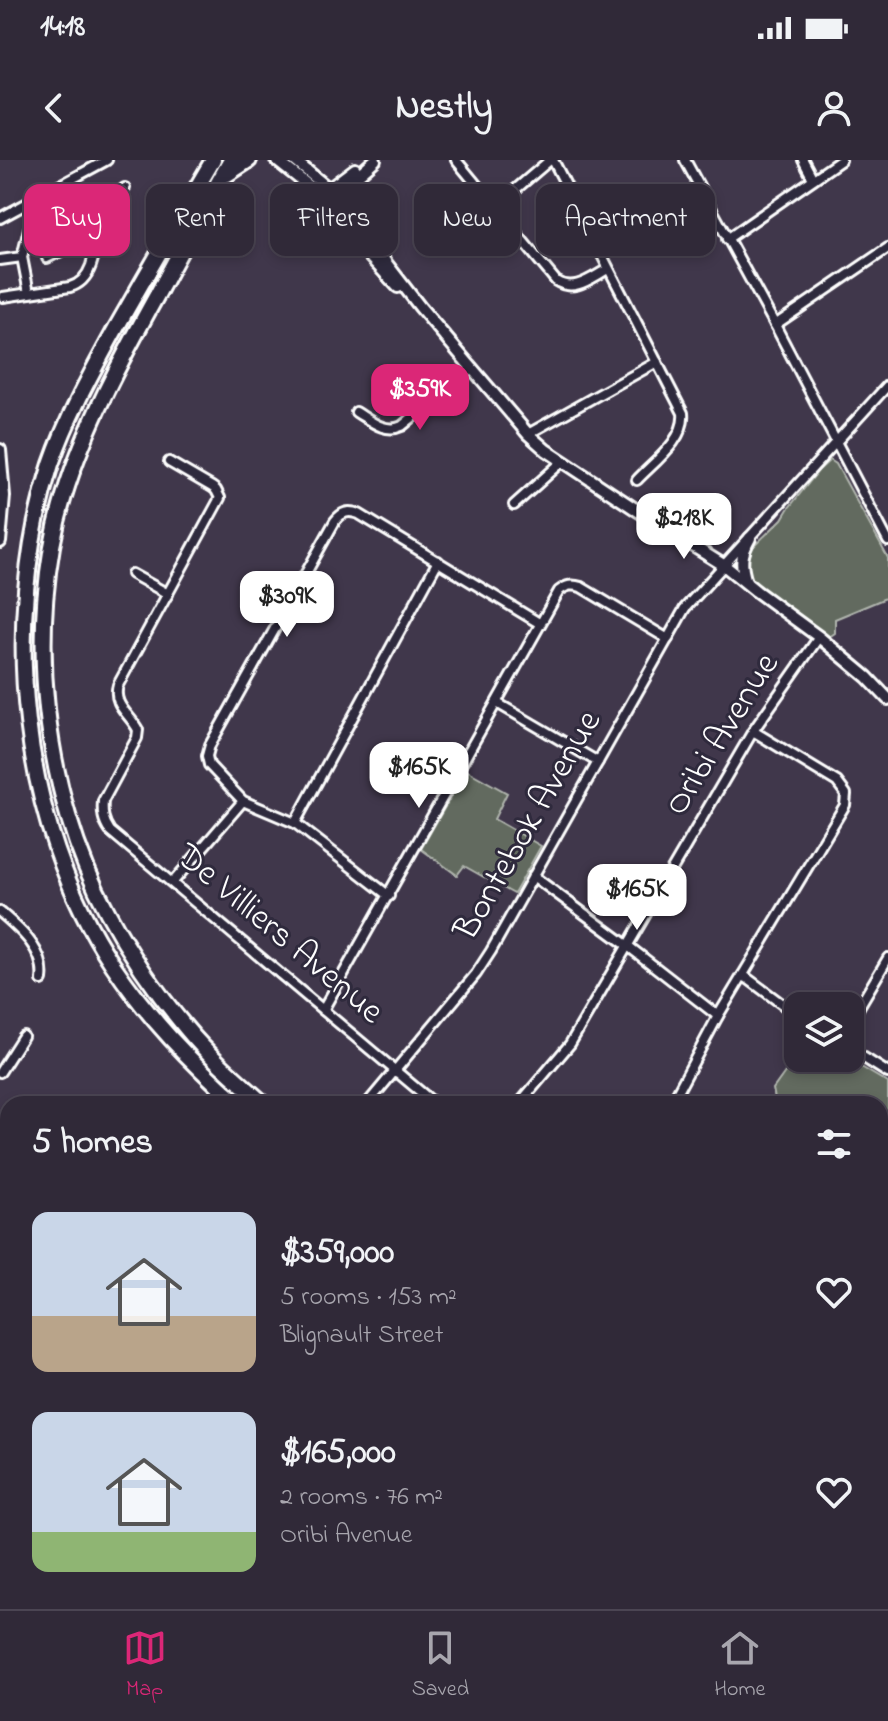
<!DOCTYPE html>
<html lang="en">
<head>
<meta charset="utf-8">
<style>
  :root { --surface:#302938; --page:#3c3543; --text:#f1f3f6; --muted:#a8a6ae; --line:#4b4553; --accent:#db2777 }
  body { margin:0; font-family:"Indie Flower",sans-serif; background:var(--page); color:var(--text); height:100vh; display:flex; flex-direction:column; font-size:30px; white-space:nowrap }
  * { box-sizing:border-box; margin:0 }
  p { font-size:26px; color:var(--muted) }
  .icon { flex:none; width:44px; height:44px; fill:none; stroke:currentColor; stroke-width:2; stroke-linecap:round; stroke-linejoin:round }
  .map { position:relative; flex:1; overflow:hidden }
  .drawer { position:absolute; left:0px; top:936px; width:888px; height:514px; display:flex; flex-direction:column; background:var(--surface); border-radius:24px 24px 0 0; box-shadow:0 4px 12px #0003,0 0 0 2px var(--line) }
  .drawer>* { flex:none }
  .banner { position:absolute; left:24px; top:24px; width:840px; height:72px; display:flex; gap:16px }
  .controls { position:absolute; left:784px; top:832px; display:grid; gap:16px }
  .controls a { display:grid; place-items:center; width:80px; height:80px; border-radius:16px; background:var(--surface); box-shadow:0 4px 12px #0003,0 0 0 2px var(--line); font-size:40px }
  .price { position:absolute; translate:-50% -68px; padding:0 18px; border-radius:16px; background:#fff; color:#222; font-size:26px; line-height:52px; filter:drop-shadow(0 2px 4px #0008) }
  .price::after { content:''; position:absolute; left:50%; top:48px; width:24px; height:18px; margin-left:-12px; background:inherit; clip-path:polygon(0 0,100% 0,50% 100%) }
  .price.current { background:var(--accent); color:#fff }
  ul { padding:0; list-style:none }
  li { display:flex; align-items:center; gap:24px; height:200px; padding:0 32px }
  li span { display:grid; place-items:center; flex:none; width:224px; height:160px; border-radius:16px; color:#555 }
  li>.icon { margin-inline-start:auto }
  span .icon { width:96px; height:96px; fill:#fffc; stroke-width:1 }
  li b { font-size:34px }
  h2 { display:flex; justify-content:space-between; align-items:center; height:96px; padding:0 32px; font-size:34px }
  .pill { padding:0 28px; border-radius:16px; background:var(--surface); box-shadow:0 4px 12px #0003,0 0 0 2px var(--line); font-size:28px; line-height:72px }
  .pill.current { background:var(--accent); color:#fff }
  .status { display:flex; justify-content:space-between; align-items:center; height:56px; padding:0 40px; background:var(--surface); direction:ltr }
  .status svg { height:22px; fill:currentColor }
  header { display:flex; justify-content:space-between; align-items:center; height:104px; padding:0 32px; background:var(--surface); font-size:36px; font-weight:800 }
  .tabs { display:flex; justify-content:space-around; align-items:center; height:112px; border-top:2px solid var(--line); background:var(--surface); font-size:22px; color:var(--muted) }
  .tabs a { display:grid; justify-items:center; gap:4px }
  .tabs .current { color:var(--accent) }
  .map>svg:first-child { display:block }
  .green { fill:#626b5e; stroke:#b0b5ae; stroke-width:2 }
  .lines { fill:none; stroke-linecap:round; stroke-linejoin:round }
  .minor-casing { stroke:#fff; stroke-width:14 }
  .tertiary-casing { stroke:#fff; stroke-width:16 }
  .primary-casing { stroke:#fff; stroke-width:20 }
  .minor { stroke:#2f2a3d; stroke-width:8 }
  .tertiary { stroke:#2f2a3d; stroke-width:10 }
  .primary { stroke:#2f2a3d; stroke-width:14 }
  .labels { text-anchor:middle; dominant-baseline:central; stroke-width:6; stroke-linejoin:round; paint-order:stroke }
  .street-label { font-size:36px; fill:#fff; stroke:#2f2a3d }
</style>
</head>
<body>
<div class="status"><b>14:18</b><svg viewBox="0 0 49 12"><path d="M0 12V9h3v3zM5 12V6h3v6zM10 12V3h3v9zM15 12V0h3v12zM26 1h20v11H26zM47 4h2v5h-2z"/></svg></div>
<header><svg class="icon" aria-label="back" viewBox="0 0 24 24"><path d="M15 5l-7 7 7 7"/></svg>Nestly<svg class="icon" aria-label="person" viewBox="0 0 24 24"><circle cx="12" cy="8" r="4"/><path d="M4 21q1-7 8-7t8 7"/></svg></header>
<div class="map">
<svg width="888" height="1449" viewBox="0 0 888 1449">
  <rect width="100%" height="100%" fill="#40374b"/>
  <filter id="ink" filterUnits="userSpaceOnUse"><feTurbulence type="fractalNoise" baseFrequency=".0125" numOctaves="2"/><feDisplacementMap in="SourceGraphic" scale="16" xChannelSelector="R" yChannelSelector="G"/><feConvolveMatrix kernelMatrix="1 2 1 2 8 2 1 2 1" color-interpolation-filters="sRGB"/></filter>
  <g filter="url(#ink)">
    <g class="green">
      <polygon points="830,300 836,304 888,398 888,437 835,459 835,473 829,477 750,422 745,399 750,390 782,359 788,349 819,310"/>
      <polygon points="466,610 507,633 494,659 541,686 514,734 464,706 457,715 421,689"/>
      <polygon points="798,894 798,898 846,898 888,923 888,1009 880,1023 880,944 776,944 773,929"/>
    </g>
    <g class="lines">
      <defs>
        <g id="minor">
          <path d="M456,0L556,121C574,133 591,118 608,109"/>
          <path d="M553,0L683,253C686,279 654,302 637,320"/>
          <polyline points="685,0 775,165 888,381"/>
          <polyline points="803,0 813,19"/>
          <polyline points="52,30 61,49 78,41 86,53 125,28"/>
          <polyline points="495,47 550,0"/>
          <polyline points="86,53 93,75 113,63"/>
          <polyline points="0,58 107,0"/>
          <polyline points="727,79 841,0"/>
          <polyline points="22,97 29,133"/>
          <polyline points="0,100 22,97 29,69 33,64 61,49"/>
          <path d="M3,137L70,127C91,121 97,94 93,75L47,98"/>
          <polyline points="775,165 888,88"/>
          <path d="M356,252C371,261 385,274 402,266L471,209"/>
          <polyline points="528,274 657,202"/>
          <path d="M169,302L212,327L216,330L220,338L118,525C112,545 130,554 138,570L137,578L103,641C102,653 103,661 110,671L435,944"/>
          <polyline points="514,345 563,301"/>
          <polyline points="132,414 168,434"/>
          <polyline points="497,543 598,602"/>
          <polyline points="295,663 438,401"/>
          <polyline points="533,716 628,786 718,856"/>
          <polyline points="173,722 243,641"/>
          <path d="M389,736L295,663L243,641L209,605L207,596L210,585L335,361C342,352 348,350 359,354L539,463"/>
          <path d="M0,752C20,769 46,791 42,820"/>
          <polyline points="743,815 798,856"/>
          <path d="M323,850L559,431C567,425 572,424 581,427L668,479"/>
          <polyline points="850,862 888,798"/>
          <polyline points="850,889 888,913"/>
          <polyline points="0,912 23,876"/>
          <polyline points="367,944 476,814 491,791 685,448 888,225"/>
          <polyline points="519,944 570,884 753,571 819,477"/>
          <polyline points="671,944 718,856 845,645 846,634 837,622 753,571"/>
          <polyline points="0,981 8,988"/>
          <polyline points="0,1033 8,1040"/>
          <polyline points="880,1042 888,1031"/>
          <polyline points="0,1073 8,1065"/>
          <polyline points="5,1152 8,1154"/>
          <polyline points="880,1176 888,1168"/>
          <polyline points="880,1216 888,1224"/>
          <polyline points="4,1265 8,1268"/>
          <polyline points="0,1315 8,1302"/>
          <polyline points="880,1334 888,1341"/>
          <polyline points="0,1386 8,1372"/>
          <polyline points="127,1442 139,1449"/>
          <polyline points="457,1442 464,1449"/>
          <polyline points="689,1442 706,1449"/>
          <polyline points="257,1449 263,1442"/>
          <polyline points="484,1449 489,1442"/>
        </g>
        <g id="tertiary">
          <polyline points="276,0 315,31 361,87 398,127"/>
          <polyline points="294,0 329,29 420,147 528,274 546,290 661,366 725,406 756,431 819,477 867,517 888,539"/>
          <polyline points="326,31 355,9"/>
          <polyline points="330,40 375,0"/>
          <polyline points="0,290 4,336 0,382"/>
          <path d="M746,422C740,404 741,394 750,378"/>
          <polyline points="0,1393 8,1400"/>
          <polyline points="57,1442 65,1449"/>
        </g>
        <g id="primary">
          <path d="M213,0C180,56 148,112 116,168C92,212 67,257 51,304C0,462 20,666 113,805C149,859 190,901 238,944"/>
          <path d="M231,0C206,44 182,88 158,133C122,198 86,264 64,336C25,465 43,635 108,753C130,794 157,833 186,868C209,896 237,920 264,944"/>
          <polyline points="226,15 249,0"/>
          <polyline points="766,1442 769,1449"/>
          <polyline points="792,1442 795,1449"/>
        </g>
      </defs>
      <use href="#minor" class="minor-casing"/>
      <use href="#tertiary" class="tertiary-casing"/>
      <use href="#primary" class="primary-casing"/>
      <use href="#minor" class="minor"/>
      <use href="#tertiary" class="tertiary"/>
      <use href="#primary" class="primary"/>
    </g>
  </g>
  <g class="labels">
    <g class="street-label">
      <text transform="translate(723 575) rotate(-58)">Oribi Avenue</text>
      <text transform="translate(529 666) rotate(-60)">Bontebok Avenue</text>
      <text transform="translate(279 775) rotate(40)">De Villiers Avenue</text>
    </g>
  </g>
</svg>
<div class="controls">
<a><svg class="icon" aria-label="layers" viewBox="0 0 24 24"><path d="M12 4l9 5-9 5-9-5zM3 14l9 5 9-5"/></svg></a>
</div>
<b class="price current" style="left:420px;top:272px">$359K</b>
<b class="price" style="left:684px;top:401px">$218K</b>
<b class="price" style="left:287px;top:479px">$309K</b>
<b class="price" style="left:419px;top:650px">$165K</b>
<b class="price" style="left:637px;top:772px">$165K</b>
<div class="banner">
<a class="pill current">Buy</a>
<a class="pill">Rent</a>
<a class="pill">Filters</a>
<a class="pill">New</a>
<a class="pill">Apartment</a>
</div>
<section class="drawer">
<h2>5 homes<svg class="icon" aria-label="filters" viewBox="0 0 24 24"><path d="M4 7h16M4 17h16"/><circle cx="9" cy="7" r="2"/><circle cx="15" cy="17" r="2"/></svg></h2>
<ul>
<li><span style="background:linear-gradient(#c9d6e8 65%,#b9a48a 0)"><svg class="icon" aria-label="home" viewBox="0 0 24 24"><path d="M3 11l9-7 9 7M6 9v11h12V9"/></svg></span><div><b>$359,000</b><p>5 rooms · 153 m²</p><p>Blignault Street</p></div><svg class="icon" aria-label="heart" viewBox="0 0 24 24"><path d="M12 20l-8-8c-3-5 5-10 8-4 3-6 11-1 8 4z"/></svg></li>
<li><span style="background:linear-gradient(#c9d6e8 75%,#8fb573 0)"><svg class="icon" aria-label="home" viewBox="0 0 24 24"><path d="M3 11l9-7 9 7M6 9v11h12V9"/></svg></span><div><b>$165,000</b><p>2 rooms · 76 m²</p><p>Oribi Avenue</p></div><svg class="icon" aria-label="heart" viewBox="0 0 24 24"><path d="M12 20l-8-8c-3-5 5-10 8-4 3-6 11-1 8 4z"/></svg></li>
</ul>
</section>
</div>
<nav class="tabs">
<a class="current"><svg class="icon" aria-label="map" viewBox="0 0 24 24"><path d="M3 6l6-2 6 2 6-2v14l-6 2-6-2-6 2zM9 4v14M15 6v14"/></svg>Map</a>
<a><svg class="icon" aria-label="saved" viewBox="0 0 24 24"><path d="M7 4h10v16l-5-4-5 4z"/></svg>Saved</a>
<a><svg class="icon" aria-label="home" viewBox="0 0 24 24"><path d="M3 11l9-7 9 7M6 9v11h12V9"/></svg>Home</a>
</nav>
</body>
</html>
